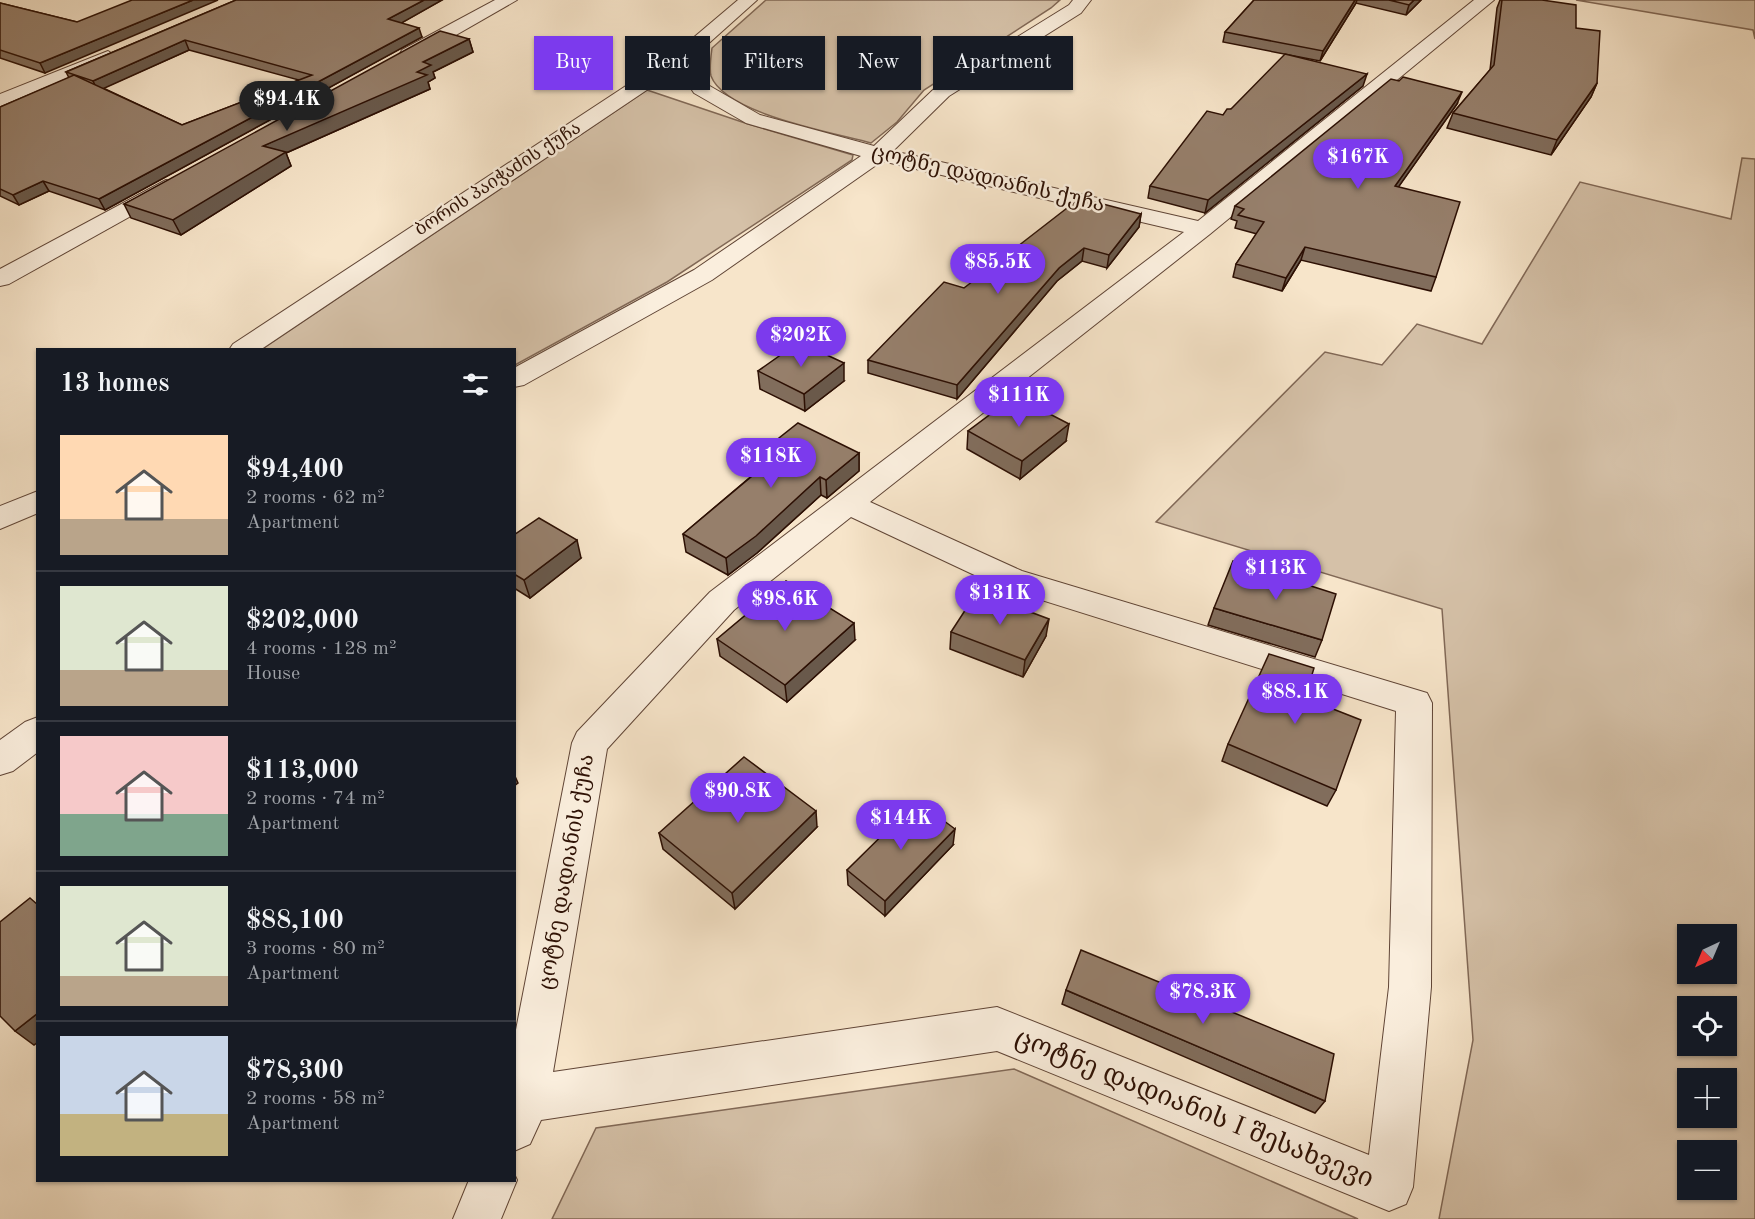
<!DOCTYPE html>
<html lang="en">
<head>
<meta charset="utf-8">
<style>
  :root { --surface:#171b24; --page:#20242c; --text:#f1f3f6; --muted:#9ea1a6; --line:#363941; --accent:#7c3aed }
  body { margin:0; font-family:"Old Standard TT","Noto Serif Georgian",serif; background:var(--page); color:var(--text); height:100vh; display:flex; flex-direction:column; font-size:22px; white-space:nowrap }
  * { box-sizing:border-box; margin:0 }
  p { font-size:20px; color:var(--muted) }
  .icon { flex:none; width:33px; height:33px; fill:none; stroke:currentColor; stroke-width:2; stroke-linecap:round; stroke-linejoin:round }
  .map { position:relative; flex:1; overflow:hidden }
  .drawer { position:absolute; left:36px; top:348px; width:480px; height:834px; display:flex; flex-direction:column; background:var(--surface); border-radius:0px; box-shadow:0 2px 4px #0004 }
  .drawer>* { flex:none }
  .guide { position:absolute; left:534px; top:36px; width:570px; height:54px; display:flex; gap:12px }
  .needle { width:39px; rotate:224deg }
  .buttons { position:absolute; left:1677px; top:924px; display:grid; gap:12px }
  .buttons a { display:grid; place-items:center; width:60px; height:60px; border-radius:0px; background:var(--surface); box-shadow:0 2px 4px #0004; font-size:30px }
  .price { position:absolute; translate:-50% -51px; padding:0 14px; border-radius:21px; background:var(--accent); color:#fff; font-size:20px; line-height:39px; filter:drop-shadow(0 2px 3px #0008) }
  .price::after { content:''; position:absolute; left:50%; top:36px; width:18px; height:14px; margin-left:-9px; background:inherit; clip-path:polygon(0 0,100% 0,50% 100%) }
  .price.active { background:#222; color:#fff }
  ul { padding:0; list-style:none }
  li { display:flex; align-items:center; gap:18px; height:150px; padding:0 24px }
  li+li { border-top:2px solid var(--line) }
  li span { display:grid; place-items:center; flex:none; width:168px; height:120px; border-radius:0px; color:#555 }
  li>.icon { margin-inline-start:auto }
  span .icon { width:72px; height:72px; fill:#fffc; stroke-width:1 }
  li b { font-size:26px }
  h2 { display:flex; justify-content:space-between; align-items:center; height:72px; padding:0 24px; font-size:26px }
  .pill { padding:0 21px; border-radius:0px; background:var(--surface); box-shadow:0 2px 4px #0004; font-size:21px; line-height:54px }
  .pill.active { background:var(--accent); color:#fff }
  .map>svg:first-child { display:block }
  .green { fill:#d5c1a8; stroke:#816856; stroke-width:1.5; fill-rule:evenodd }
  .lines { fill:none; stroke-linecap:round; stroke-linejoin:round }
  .street-casing { stroke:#604536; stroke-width:2 }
  .street { fill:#faeedd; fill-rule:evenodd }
  .wall { fill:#816d5c; stroke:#2d1004; stroke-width:1.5; fill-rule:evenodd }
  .shaded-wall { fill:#69594b; stroke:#2d1004; stroke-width:1.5 }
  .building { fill:#967f6b; stroke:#2d1004; stroke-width:1.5 }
  .labels { text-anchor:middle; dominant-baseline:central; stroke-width:5; stroke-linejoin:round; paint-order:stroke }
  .far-street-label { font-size:18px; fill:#2d1004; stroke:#faeedd }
  .street-label { font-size:21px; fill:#2d1004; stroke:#faeedd }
  .near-street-label { font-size:26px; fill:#2d1004; stroke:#faeedd }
</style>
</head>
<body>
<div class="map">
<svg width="1755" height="1219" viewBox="0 0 1755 1219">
  <rect width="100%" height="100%" fill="#f7e5ca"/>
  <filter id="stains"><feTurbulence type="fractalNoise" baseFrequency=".00333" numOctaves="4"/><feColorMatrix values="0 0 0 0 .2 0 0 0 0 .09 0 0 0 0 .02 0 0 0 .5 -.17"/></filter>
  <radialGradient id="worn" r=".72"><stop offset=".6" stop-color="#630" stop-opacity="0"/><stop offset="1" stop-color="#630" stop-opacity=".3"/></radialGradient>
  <g class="green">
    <path d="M766,0H1060L1051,8L924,90L897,122L871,143C835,133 725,114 711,76C709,69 711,56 712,48Z"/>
    <polygon points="1576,0 1755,0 1755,39 1753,30"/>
    <polygon points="647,90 748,124 853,155 852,160 667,282 515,365 514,350 261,350"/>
    <path d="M1742,158L1755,159V1219H1439L1473,1040L1442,609L1156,522L1325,352L1382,365L1417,324L1482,344L1580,182L1731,219ZM1726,934V974H1688V934ZM1688,1006H1726V1046H1688ZM1688,1078H1726V1118H1688ZM1688,1150H1726V1190H1688Z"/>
    <polygon points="1014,1069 1358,1219 552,1219 596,1128"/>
  </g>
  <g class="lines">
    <defs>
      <g id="street">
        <polygon points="495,0 517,0 416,58 402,58 400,54 402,50"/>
        <path d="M738,0H757L690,60L708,85L760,115L874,146L935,88L1069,5L1073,0H1091L1081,13L949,96L893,151L1198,221L1474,0H1494L1210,234L870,502L1022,571L1427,693L1432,703L1431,987L1413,1187L1406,1204L1389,1211L997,1051L541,1120L530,1144L514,1151V1040L572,743L577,732L710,592L1184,232L882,161L712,280L524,385L514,387V368L694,270L861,156L746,123L694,93L678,69L260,350H229L233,344L673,55ZM851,517L1000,587L1396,711L1389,987L1369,1155L997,1007L553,1072L607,749L734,610Z"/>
        <polygon points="108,51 117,57 115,61 0,107 0,94"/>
        <polygon points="166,180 174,182 177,187 174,192 9,284 0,286 0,269"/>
        <polygon points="38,491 38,513 0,529 0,506"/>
        <polygon points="38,717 38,752 13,771 0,775 0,740 25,722"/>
        <polygon points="514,1174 517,1180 501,1219 453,1219 469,1180 514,1180"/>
      </g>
    </defs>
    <use href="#street" class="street-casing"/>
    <use href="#street" class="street"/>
  </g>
  <g class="wall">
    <path d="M236,0H442L401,23L422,37L105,210L49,191L19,205L0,196V107L69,78L66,72ZM189,50L299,80L182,125L103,88Z"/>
    <polygon points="1254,0 1421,0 1406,15 1356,3 1320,61 1223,42 1225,32"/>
    <polygon points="1500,0 1542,0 1576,28 1597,83 1591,97 1551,155 1447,128 1453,113 1490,70 1497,8"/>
    <polygon points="0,3 77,22 45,73 0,58"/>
    <polygon points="469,39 473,52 433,72 435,78 428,82 430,89 286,153 291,166 181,235 131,218 124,204"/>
    <polygon points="1363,86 1205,213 1148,198 1150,186 1223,115 1231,109"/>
    <polygon points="1457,104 1398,187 1436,277 1431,291 1301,260 1282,291 1233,277 1236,264 1257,234 1235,228 1237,221 1231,219 1235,206"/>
    <polygon points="1141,214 1139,227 1107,268 1082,261 1057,281 957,399 868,373 868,360 964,288"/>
    <polygon points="758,371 844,381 805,411 760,389"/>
    <polygon points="968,431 1066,441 1020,479 967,449"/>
    <polygon points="765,449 859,453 859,471 827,498 821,495 757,553 728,575 686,552 683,534 767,463"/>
    <polygon points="514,535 581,558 530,598 514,588"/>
    <polygon points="1214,608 1322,640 1315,657 1208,625"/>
    <polygon points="951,632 1046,636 1023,677 950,649"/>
    <polygon points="717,639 855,640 787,702 720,656"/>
    <polygon points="1305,698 1336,790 1327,806 1222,761 1228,744"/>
    <polygon points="817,827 735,909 663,849 659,833"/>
    <polygon points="953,845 885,916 848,885 847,870"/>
    <polygon points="1066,990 1325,1101 1315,1113 1062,1004"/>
  </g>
  <g class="shaded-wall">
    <polygon points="193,0 218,0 45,73 40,63"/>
    <polygon points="424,0 442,0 391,29 388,19"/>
    <polygon points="1355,0 1357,0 1356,3 1320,61 1323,51"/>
    <polygon points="1414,0 1421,0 1406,15 1409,5"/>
    <polygon points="419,28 422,37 105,210 99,199"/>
    <polygon points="469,39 473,52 433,72 435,78 428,82 430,89 286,153 291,166 181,235 173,220 263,146 417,72 423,62"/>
    <polygon points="185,40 189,50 98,91 93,81"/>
    <polygon points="1367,74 1363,86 1205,213 1208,200"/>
    <polygon points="1597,83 1591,97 1551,155 1557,140"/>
    <polygon points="1462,92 1457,104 1390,199 1395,186"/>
    <polygon points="43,181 49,191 19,205 13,195"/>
    <polygon points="1141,214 1139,227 1107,268 1109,255"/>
    <polygon points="1305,247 1301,260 1282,291 1286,278"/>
    <polygon points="1084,248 1082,261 1057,281 957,399 957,385 1059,268"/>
    <polygon points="844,363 844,381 805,411 804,394"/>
    <polygon points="1069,424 1066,441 1020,479 1022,461"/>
    <polygon points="859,453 859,471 827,498 826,480"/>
    <polygon points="820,477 821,495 757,553 728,575 726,558"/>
    <polygon points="577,540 581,558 530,598 524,580"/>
    <polygon points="1049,619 1046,636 1023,677 1025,660"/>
    <polygon points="854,623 855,640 787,702 785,685"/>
    <polygon points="514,774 518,783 514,786"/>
    <polygon points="816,811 817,827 735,909 732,893"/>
    <polygon points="955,829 953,845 885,916 885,901"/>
    <polygon points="38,1013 38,1042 34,1045 15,1031"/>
  </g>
  <g class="building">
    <polygon points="132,0 193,0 40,63 0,50 0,3 77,22"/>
    <polygon points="236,0 424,0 388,19 419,28 99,199 43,181 13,195 0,189 0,107 74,75 182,125 312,75 185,40 93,81 66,72"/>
    <polygon points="1254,0 1355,0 1323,51 1225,32"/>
    <polygon points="1389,0 1414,0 1409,5"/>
    <polygon points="1502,0 1542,0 1576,5 1576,28 1600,31 1597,83 1557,140 1453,113 1494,65"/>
    <polygon points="440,31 469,39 423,62 431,65 417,72 427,75 263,146 286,152 173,220 124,204"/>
    <polygon points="1285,54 1367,74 1208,200 1150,186 1207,111 1223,115 1227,109 1231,109"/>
    <polygon points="1403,77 1462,92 1395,186 1460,202 1436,277 1305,247 1286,278 1236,264 1264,222 1238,215 1244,209 1235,206 1391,79 1399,81"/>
    <polygon points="1080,198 1141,214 1109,255 1084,248 1059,268 957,385 868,360 944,282 964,288"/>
    <polygon points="799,342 844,363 804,394 758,371"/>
    <polygon points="1015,396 1069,424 1022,461 968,431"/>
    <polygon points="798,423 859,453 826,480 820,477 756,536 726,558 683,534 777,455 765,449"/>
    <polygon points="539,518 577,540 524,580 514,574 514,535"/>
    <polygon points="1233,561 1336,594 1322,640 1214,608"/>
    <polygon points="786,581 854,623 785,685 717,639"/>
    <polygon points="977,592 1049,619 1025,660 951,632"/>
    <polygon points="1269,654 1314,668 1305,698 1361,720 1336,790 1228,744"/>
    <polygon points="744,757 816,811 732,893 659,833"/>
    <polygon points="917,801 955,829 885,901 847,870"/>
    <polygon points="30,898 38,905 38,1013 15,1031 0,1016 0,922"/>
    <polygon points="1081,950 1334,1054 1325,1101 1066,990"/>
  </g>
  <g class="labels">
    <g class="far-street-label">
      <text transform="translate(498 179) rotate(-33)">ბორის პაიჭაძის ქუჩა</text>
    </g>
    <g class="street-label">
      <text transform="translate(988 179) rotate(13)">ცოტნე დადიანის ქუჩა</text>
      <text transform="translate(567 872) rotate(-80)">ცოტნე დადიანის ქუჩა</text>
    </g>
    <g class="near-street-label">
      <text transform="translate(1194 1109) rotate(22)">ცოტნე დადიანის I შესახვევი</text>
    </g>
  </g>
  <rect width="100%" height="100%" filter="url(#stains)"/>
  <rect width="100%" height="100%" fill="url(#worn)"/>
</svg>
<div class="buttons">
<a><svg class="needle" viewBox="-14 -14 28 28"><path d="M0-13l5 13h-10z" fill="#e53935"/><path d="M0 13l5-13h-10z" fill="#9ea1a6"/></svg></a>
<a><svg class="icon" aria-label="locate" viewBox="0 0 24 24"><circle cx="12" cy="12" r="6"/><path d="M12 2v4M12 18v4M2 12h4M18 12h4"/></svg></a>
<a>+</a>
<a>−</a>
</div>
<b class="price active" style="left:287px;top:132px">$94.4K</b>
<b class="price" style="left:1358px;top:190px">$167K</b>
<b class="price" style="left:998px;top:295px">$85.5K</b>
<b class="price" style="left:801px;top:368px">$202K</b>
<b class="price" style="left:1019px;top:428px">$111K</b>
<b class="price" style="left:771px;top:489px">$118K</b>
<b class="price" style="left:1276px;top:601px">$113K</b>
<b class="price" style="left:1000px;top:626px">$131K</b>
<b class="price" style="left:785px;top:632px">$98.6K</b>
<b class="price" style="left:1295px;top:725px">$88.1K</b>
<b class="price" style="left:738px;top:824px">$90.8K</b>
<b class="price" style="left:901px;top:851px">$144K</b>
<b class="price" style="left:1203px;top:1025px">$78.3K</b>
<div class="guide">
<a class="pill active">Buy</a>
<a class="pill">Rent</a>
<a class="pill">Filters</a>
<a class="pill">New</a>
<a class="pill">Apartment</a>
</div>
<section class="drawer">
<h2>13 homes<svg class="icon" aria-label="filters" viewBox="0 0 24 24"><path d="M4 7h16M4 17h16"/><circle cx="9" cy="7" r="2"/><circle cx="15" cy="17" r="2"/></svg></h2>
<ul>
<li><span style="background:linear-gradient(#ffd9b3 70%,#b9a48a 0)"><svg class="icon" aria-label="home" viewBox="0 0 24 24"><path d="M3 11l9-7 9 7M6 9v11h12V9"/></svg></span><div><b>$94,400</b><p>2 rooms · 62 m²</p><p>Apartment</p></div></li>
<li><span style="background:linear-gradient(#dfe7d0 70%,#b9a48a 0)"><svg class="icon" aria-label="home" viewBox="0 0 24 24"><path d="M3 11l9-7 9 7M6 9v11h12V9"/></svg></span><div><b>$202,000</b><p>4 rooms · 128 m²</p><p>House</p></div></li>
<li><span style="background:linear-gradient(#f6c9c9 65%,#7fa58c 0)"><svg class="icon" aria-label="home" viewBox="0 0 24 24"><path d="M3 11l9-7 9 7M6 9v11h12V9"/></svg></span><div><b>$113,000</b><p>2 rooms · 74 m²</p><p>Apartment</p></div></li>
<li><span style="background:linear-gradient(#dfe7d0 75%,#b9a48a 0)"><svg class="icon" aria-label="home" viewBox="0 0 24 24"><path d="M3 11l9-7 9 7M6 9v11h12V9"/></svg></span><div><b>$88,100</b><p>3 rooms · 80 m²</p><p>Apartment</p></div></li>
<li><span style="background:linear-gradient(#c9d6e8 65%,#c2b280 0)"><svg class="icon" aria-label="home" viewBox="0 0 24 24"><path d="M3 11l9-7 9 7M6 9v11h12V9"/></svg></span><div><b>$78,300</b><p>2 rooms · 58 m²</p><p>Apartment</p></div></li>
</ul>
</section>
</div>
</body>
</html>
